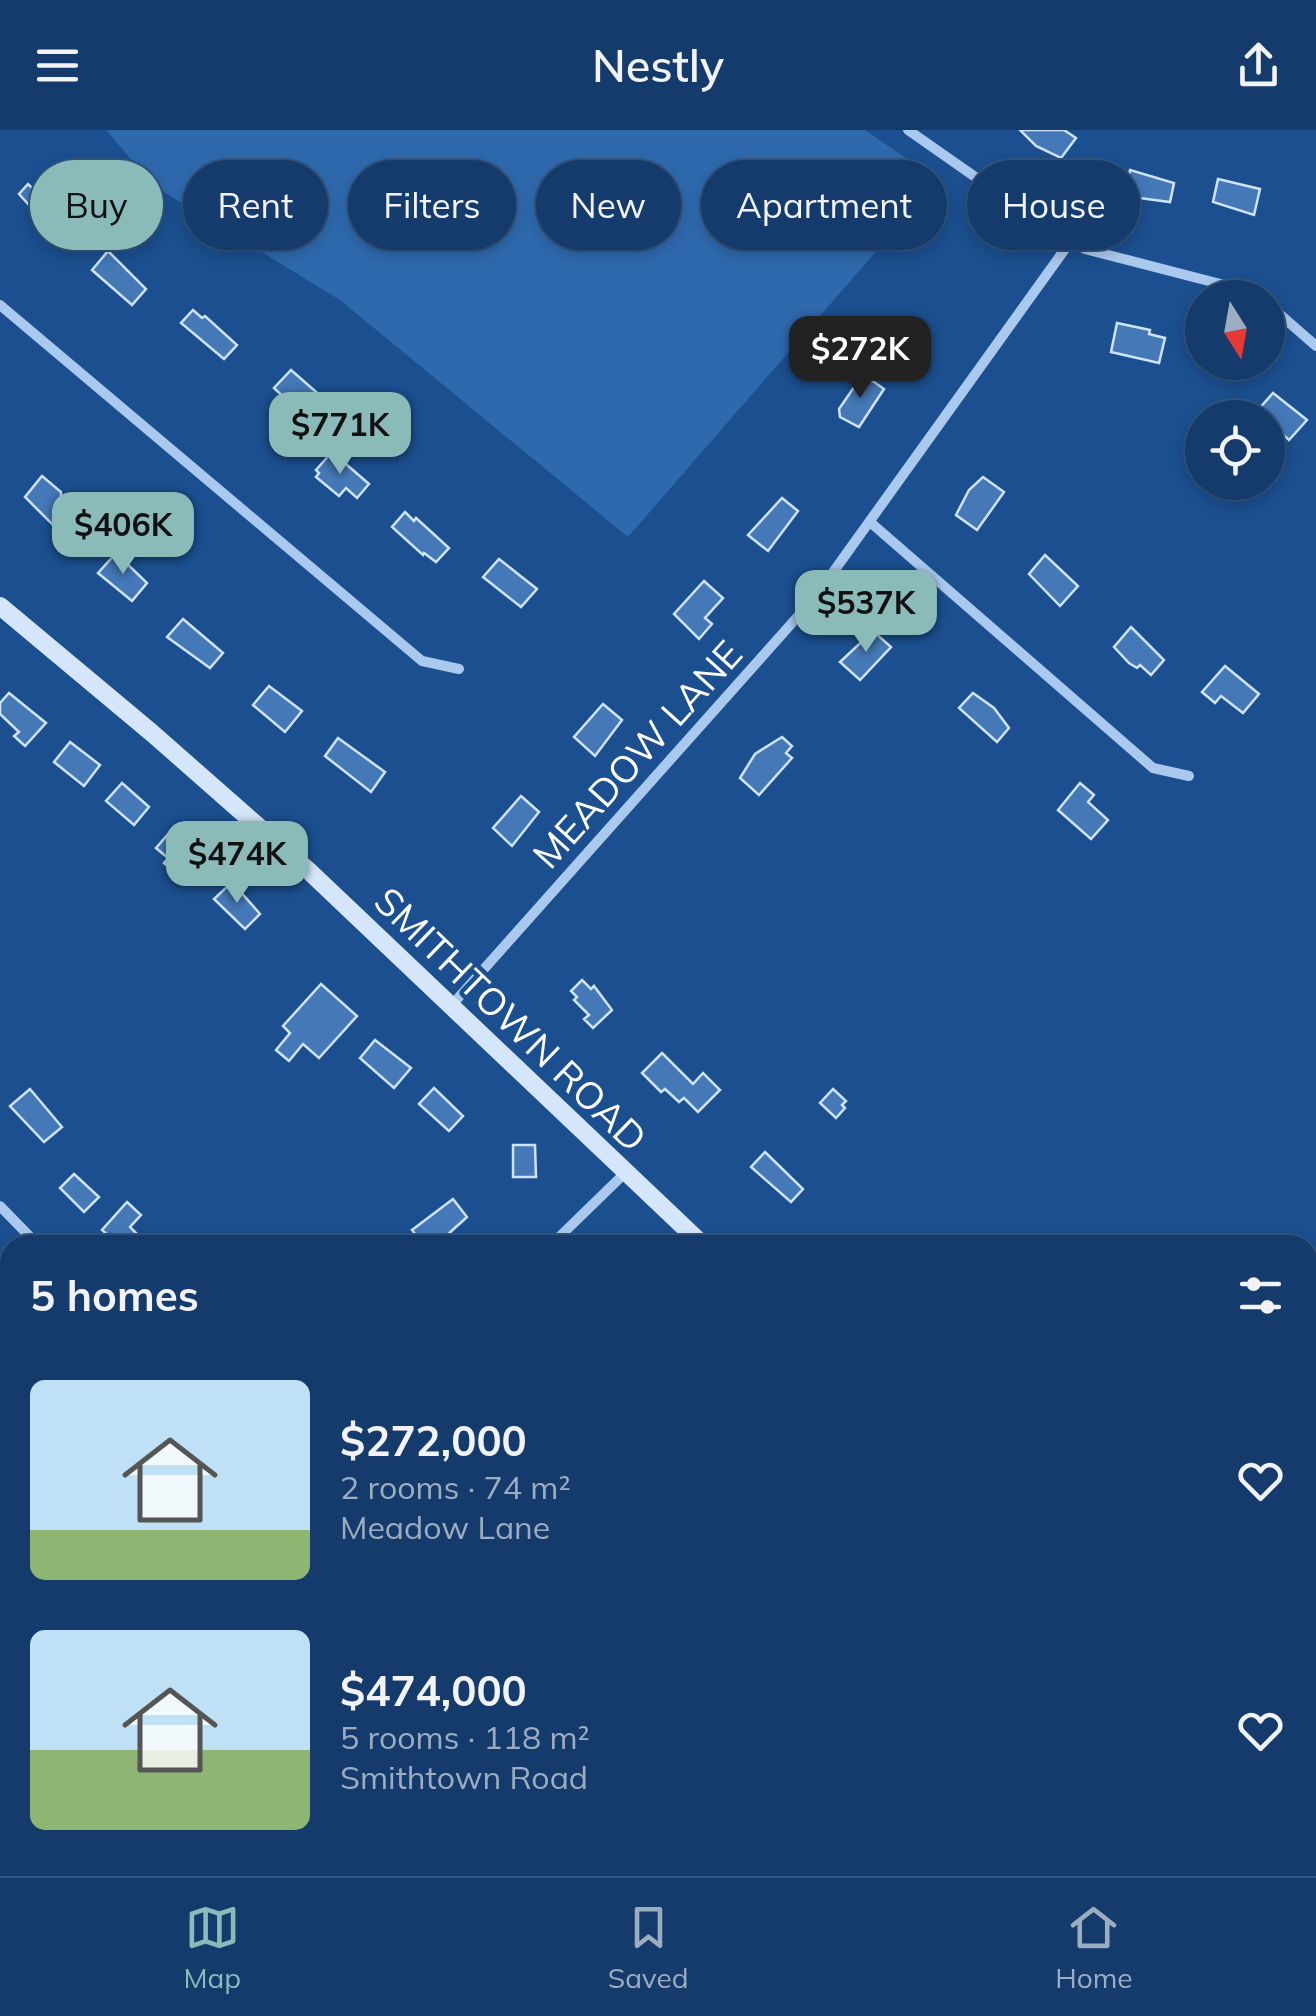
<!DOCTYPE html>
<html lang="en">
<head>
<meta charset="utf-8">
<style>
  :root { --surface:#143b6b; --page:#214673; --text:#f1f3f6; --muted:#9dadc1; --line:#33557e; --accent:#8bbbb9 }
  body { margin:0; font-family:Mulish,sans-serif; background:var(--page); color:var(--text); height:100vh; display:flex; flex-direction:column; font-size:38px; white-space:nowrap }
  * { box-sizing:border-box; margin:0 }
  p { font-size:32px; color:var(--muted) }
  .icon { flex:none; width:55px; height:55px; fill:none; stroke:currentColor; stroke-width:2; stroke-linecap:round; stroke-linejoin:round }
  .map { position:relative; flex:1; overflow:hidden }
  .panel { position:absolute; left:0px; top:1105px; width:1318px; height:642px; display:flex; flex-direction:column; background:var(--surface); border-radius:30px 30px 0 0; box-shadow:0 5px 15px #0003,0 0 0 2px var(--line) }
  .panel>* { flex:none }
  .top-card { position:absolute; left:30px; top:30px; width:1258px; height:90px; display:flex; gap:20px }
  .needle { width:65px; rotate:169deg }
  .tools { position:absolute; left:1185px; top:150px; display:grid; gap:20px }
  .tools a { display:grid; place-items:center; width:100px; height:100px; border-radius:50%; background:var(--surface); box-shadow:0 5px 15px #0003,0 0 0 2px var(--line); font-size:50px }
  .price { position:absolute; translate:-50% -85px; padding:0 22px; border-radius:20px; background:var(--accent); color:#111; font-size:32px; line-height:65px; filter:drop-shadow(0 2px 5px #0008) }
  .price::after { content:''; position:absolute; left:50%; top:60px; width:30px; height:22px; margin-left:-15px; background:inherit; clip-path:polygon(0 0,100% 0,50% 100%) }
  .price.current { background:#222; color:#fff }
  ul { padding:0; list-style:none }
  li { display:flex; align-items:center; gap:30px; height:250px; padding:0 30px }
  li span { display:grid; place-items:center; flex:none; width:280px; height:200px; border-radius:15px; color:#555 }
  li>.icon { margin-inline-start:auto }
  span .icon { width:120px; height:120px; fill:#fffc; stroke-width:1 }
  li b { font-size:42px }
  h2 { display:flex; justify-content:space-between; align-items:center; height:120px; padding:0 30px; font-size:42px }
  .chip { padding:0 35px; border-radius:45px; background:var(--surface); box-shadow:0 5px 15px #0003,0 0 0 2px var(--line); font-size:35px; line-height:90px }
  .chip.current { background:var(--accent); color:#111 }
  header { display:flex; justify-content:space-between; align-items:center; height:130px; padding:0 30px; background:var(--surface); font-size:45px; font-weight:600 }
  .tabs { display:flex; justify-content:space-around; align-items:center; height:140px; border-top:2px solid var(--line); background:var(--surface); font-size:28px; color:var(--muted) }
  .tabs a { display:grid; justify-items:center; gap:5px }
  .tabs .current { color:var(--accent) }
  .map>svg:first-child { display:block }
  .green { fill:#2e69ad }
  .building { fill:#4478b7; stroke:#cfe3fa; stroke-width:2.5 }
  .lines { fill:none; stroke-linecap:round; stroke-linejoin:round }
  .street { stroke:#a9c9ee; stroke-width:10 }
  .secondary { stroke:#d6e6fa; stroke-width:18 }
  .labels { text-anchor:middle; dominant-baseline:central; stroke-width:9; stroke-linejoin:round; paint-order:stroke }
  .street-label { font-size:38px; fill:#fff; stroke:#1b4f8f }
</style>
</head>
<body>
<header><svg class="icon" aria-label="menu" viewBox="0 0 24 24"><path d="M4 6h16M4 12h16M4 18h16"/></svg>Nestly<svg class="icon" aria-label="share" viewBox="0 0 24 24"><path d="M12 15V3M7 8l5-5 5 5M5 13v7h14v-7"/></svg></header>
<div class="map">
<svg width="1316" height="1746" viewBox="0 0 1316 1746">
  <rect width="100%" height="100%" fill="#1b4f8f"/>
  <g class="green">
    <polygon points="106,0 865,0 938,50 628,407 340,170 154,56"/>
    <polygon points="1316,1120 1316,1649 1308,1643 1308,1128"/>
    <polygon points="0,1497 10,1507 10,1738 61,1738 52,1746 0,1746"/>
    <polygon points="387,1738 507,1738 497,1746 386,1746"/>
  </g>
  <g class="building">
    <polygon points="1020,0 1064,0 1076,8 1061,28 1036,16"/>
    <polygon points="1130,40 1174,53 1170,72 1124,66"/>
    <polygon points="1218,49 1260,59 1254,85 1213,72"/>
    <polygon points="41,53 76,82 64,96 52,87 49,91 40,87 19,64 28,54 34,60"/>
    <polygon points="108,121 146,159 132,175 92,140"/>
    <polygon points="193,180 202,188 205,186 237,215 224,229 181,193"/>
    <polygon points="1117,193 1150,200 1149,204 1165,208 1159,233 1111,222"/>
    <polygon points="291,240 322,267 304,287 274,258"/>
    <polygon points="863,244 884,259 859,297 840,287 839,279"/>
    <polygon points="1273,263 1307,290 1289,310 1257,281"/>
    <polygon points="332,322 369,354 357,368 346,358 339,366 316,347 319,343 316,340"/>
    <polygon points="42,346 61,362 61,370 73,380 57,399 25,367"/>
    <polygon points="983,347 1004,362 977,400 956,385 969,360"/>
    <polygon points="782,368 798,381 768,421 748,405"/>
    <polygon points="405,382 414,391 416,388 449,418 436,432 424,423 423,425 392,397"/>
    <polygon points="116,423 147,453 132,471 98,443"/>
    <polygon points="1045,425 1078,456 1060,476 1029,444"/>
    <polygon points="499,429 537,459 521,477 483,447"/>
    <polygon points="704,451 723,468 705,488 712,494 699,509 674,484"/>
    <polygon points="183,489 223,523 210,538 167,507"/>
    <polygon points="1131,497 1164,530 1151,545 1140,535 1137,538 1129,533 1114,517"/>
    <polygon points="873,501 891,517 860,550 840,532"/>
    <polygon points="1225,536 1259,564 1243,583 1221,566 1215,573 1202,562"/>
    <polygon points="269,556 302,581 285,602 253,575"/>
    <polygon points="9,563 46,593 25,616 14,606 19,602 0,584 0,573"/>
    <polygon points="973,563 994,578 1009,598 997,612 959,578"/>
    <polygon points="603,574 622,590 595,626 574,607"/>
    <polygon points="782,607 792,616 786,623 792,628 759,665 740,648 755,624"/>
    <polygon points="338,608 385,642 371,662 325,626"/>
    <polygon points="70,612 100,635 84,656 54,632"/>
    <polygon points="122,653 149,677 134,695 106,671"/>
    <polygon points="1080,653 1094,665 1088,672 1108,690 1091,709 1058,680"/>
    <polygon points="521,666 539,682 512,716 493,698"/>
    <polygon points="169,703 180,712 184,708 197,719 175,742 164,733 168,728 156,718"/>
    <polygon points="232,752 260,784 245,799 214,769"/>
    <polygon points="582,850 591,859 594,856 612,880 593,898 584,889 589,885 574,870 577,867 571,861"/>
    <polygon points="321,854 357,886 319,928 303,914 289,931 276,920 290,903 283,896"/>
    <polygon points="375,910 411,938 394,958 360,928"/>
    <polygon points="662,923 693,954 703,943 720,960 698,982 684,968 679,972 665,959 661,962 642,943"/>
    <polygon points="434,958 463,986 449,1001 419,974"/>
    <polygon points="30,959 62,997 44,1012 10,976"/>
    <polygon points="833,959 846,971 842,975 845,978 836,988 820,973"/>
    <polygon points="513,1015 535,1015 536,1047 513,1047"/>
    <polygon points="765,1022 803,1059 791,1072 751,1037"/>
    <polygon points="74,1044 99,1067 84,1082 60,1058"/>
    <polygon points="453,1069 467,1087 436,1115 424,1115 412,1100"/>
    <polygon points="127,1072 141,1085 130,1097 140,1107 133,1115 119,1115 102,1100"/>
  </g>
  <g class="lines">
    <g class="street">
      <polyline points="908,0 1041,93 1085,119 1236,158 1258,168"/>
      <polyline points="1268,174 1316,216"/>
      <polyline points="0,175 422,531 459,539"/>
      <polyline points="870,392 1153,638 1189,646"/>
      <polyline points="451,876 816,466 1070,112"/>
      <polyline points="0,1076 38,1115"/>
      <polyline points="551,1115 625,1043"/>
      <polyline points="0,1481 10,1492"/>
      <polyline points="192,1738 193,1746"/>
      <polyline points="909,1738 912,1746"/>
      <polyline points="697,1746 702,1738"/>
    </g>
    <g class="secondary">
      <polyline points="0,476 152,603 310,742 703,1115"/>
      <polyline points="1308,1667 1316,1674"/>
    </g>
  </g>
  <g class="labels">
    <g class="street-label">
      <text transform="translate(637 624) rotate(-48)">MEADOW LANE</text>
      <text transform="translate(511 889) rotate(44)">SMITHTOWN ROAD</text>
    </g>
  </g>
</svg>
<div class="tools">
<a><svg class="needle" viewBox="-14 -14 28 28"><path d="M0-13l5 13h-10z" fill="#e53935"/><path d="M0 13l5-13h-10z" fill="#9dadc1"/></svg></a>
<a><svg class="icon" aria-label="locate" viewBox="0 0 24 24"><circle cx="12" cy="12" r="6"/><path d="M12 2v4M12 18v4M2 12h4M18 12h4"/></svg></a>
</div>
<b class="price current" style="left:860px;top:271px">$272K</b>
<b class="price" style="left:340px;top:347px">$771K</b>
<b class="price" style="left:123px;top:447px">$406K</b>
<b class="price" style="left:866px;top:525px">$537K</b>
<b class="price" style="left:237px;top:776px">$474K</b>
<div class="top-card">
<a class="chip current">Buy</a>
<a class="chip">Rent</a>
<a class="chip">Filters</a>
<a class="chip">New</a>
<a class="chip">Apartment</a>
<a class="chip">House</a>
</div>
<section class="panel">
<h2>5 homes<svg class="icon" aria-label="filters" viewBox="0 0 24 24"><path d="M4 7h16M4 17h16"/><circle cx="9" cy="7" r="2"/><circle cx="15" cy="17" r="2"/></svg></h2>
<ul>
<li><span style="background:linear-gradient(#bfe0f5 75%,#8fb573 0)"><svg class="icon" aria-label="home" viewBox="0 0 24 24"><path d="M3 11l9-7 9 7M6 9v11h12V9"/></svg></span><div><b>$272,000</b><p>2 rooms · 74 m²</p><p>Meadow Lane</p></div><svg class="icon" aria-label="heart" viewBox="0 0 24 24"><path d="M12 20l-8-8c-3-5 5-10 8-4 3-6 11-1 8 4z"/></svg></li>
<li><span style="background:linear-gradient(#bfe0f5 60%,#8fb573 0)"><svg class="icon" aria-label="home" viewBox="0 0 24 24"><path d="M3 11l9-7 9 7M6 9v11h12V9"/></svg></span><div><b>$474,000</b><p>5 rooms · 118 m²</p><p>Smithtown Road</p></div><svg class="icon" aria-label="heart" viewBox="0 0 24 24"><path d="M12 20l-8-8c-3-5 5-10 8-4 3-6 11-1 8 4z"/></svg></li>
</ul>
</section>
</div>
<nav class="tabs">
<a class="current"><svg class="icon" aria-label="map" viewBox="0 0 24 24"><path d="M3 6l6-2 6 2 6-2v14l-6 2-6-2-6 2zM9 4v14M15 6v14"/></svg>Map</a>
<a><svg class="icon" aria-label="saved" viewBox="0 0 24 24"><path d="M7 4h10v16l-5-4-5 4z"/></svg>Saved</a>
<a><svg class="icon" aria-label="home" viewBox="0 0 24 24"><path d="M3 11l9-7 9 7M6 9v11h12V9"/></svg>Home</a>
</nav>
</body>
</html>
